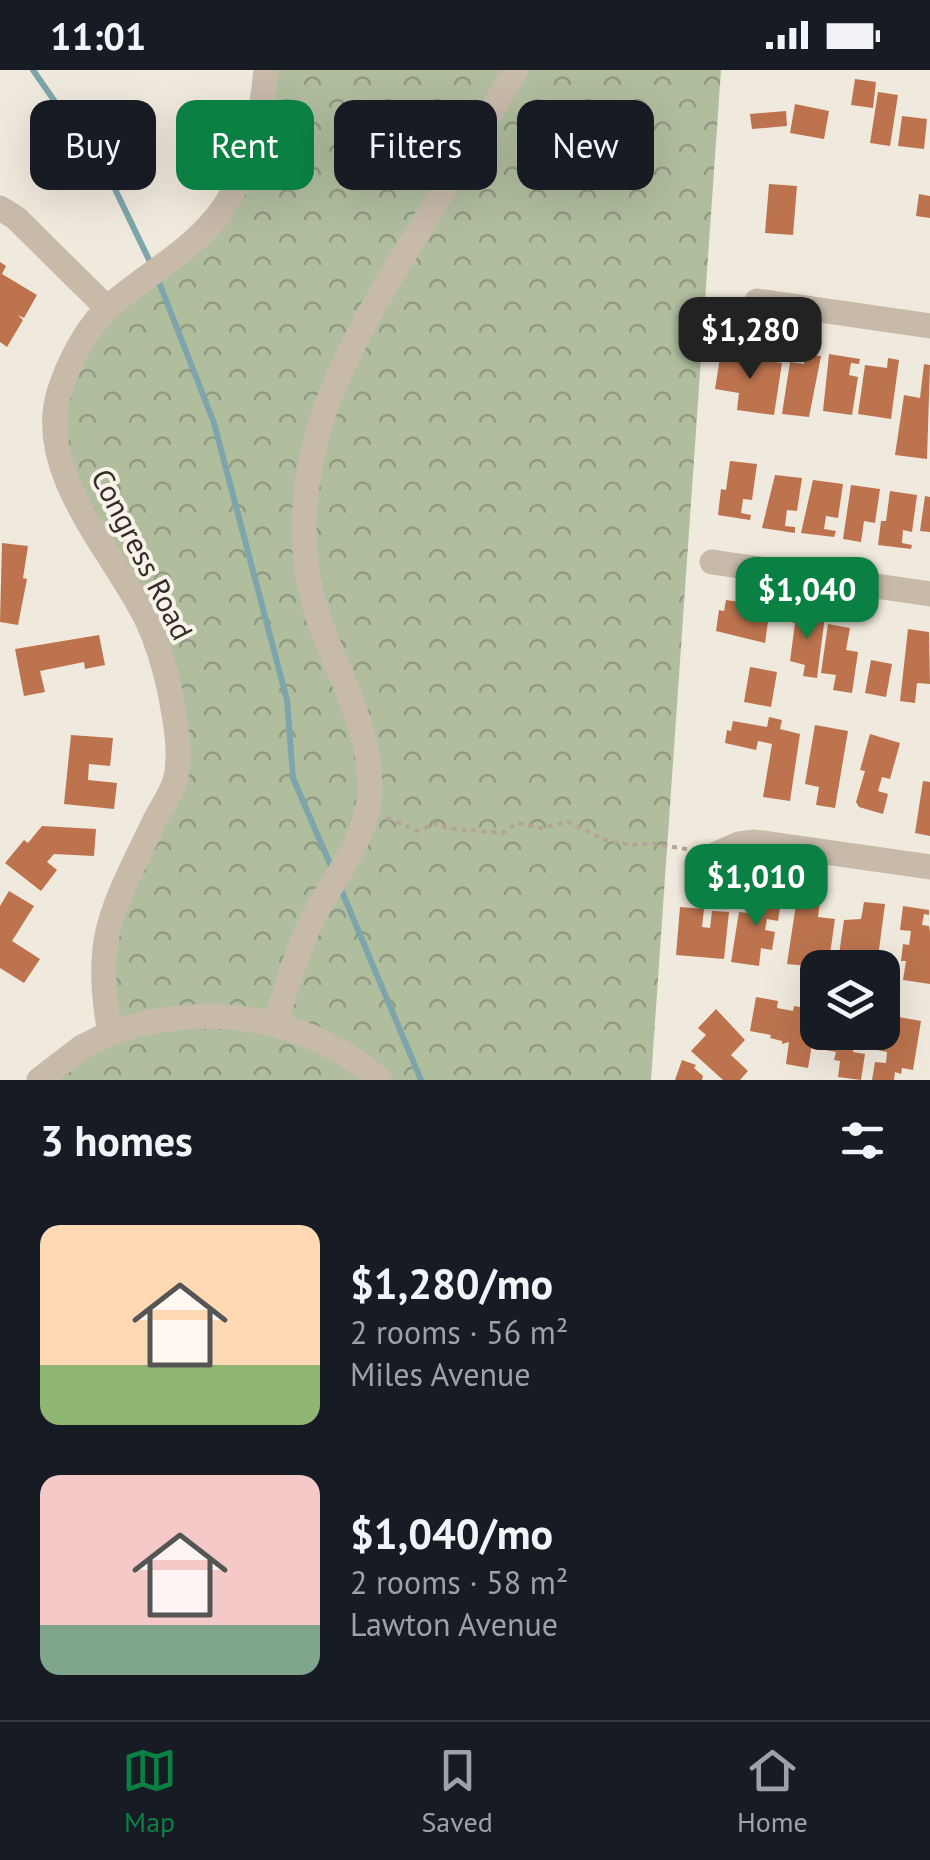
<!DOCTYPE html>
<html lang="en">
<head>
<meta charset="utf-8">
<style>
  :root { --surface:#171b24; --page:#242831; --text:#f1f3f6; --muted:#9ea1a6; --line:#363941; --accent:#0b8043 }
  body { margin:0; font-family:"PT Sans",sans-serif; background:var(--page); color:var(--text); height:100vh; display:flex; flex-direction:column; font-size:38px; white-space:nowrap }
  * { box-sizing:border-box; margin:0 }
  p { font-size:32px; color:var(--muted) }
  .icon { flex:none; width:55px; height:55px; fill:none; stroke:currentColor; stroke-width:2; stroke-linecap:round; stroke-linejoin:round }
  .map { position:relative; height:1010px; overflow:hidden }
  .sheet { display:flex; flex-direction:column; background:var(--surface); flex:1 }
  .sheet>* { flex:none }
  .guide { position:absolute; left:30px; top:30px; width:870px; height:90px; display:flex; gap:20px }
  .controls { position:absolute; left:800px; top:880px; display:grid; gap:20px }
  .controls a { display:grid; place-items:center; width:100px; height:100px; border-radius:20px; background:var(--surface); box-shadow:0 10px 40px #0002; font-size:50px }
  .price { position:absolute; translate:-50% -85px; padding:0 22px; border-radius:20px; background:var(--accent); color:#fff; font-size:32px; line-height:65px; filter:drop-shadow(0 2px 5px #0008) }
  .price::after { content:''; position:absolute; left:50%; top:60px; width:30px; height:22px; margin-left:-15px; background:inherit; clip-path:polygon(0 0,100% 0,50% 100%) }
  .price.active { background:#222; color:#fff }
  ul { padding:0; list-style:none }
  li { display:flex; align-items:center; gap:30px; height:250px; padding:0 40px }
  li span { display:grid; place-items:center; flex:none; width:280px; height:200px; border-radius:20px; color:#555 }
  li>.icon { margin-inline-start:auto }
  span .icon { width:120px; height:120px; fill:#fffc; stroke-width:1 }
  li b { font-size:42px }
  h2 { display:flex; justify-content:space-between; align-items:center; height:120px; padding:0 40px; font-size:42px }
  .chip { padding:0 35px; border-radius:20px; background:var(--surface); box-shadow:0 10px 40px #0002; font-size:35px; line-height:90px }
  .chip.active { background:var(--accent); color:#fff }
  .status { display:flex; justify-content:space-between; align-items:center; height:70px; padding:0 50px; background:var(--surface); direction:ltr }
  .status svg { height:28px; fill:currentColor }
  .tab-bar { display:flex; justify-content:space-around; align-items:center; height:140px; border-top:2px solid var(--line); background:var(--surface); font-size:28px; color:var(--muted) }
  .tab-bar a { display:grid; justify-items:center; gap:5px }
  .tab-bar .active { color:var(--accent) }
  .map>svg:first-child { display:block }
  .forest { fill:url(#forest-crowns) }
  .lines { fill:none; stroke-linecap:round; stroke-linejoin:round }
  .stream { stroke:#7ea5ab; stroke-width:6 }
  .building { fill:#bd744e }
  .path { stroke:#b3a494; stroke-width:4; stroke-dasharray:5 5; stroke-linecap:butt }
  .minor { stroke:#c7baa9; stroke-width:25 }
  .labels { text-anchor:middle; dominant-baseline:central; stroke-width:8; stroke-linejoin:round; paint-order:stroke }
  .street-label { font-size:30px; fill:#352e29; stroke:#f8f3e9 }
</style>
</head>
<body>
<div class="status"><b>11:01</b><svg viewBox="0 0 49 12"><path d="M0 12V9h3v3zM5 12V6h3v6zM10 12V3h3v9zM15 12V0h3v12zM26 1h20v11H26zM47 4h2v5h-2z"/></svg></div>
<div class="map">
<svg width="930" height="1010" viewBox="0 0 930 1010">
  <defs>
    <pattern id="forest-crowns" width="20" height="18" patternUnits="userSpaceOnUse" patternTransform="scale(2.5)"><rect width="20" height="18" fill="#b0be9e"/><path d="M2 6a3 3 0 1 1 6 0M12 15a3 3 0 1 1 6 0" fill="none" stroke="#909b81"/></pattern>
  </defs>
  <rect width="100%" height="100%" fill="#f0e9dd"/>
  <polygon class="forest" points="266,0 721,0 651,1010 39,1010 110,963 103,896 172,719 168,613 58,384 79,276 216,148"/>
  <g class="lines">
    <g class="stream">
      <polyline points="33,0 114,117 152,196"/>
      <polyline points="157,207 214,353 287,630 293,708 333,801"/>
      <polyline points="340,817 421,1010"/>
    </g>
  </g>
  <g class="building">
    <polygon points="855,9 876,12 873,38 851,35"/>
    <polygon points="878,22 898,25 890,76 870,73"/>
    <polygon points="795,34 829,41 824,69 790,63"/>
    <polygon points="786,41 787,56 752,59 750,44"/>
    <polygon points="902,46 927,49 924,79 898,76"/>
    <polygon points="769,114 797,116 793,165 765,163"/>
    <polygon points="919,124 930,126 930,148 916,146"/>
    <polygon points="0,192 6,196 2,204 37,225 24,248 18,245 23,250 7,277 0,272"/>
    <polygon points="721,281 749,286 747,299 755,300 756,289 782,293 774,345 737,340 739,323 715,319"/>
    <polygon points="806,284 821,286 809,347 782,344 790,292 804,294"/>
    <polygon points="829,284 860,289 859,294 851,293 849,305 858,307 852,345 823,341"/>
    <polygon points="888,288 899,290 891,349 858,344 865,295 887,298"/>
    <polygon points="924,294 930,295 927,389 895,385 904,325 920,328"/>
    <polygon points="730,391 757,394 752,430 743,429 741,443 751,445 750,450 718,445 721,419 726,420"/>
    <polygon points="775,405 802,408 797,441 787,440 785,456 795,457 795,463 762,458"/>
    <polygon points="813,410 843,414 838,448 826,446 824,459 836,461 834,467 801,463"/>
    <polygon points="851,415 880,419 875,453 864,451 861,472 843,469"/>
    <polygon points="890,421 917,425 912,462 903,460 902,473 912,475 911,479 878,475 881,451 886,451"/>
    <polygon points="925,426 930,427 930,462 920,461"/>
    <polygon points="2,473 28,476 23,508 27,509 18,555 0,552"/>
    <polygon points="749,528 768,531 767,537 770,538 765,573 716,561 719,540 724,541 726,530 748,533"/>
    <polygon points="792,542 825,546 817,608 803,606 805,595 790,591 795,553 791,552"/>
    <polygon points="828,554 850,558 846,580 858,582 852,623 833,620 836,605 821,603"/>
    <polygon points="908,559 929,562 930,614 917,613 915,633 900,631"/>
    <polygon points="99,565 105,595 85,599 84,592 40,601 45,622 24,626 15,579"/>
    <polygon points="871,590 892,594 886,627 865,623"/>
    <polygon points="750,597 777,602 771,637 744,632"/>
    <polygon points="769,647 782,650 780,659 800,664 790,731 763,727 772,674 758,671 756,680 725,673 727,660 731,661 733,651 767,657"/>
    <polygon points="815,655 848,661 835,738 816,735 819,717 805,714"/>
    <polygon points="870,664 900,673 890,709 882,707 878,721 888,724 883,744 859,737 856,732 865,701 860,700"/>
    <polygon points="71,665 113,668 110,696 89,694 88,710 117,713 114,739 64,734"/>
    <polygon points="923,711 930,712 930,766 915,763"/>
    <polygon points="42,756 96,759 94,786 54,784 47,792 57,800 41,821 5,793 24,770 28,773"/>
    <polygon points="753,820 782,824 778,851 767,849 765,860 775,862 772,880 761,878 759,896 731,892 739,842 749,843 750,839 757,840 758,827 752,826"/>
    <polygon points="9,821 34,836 12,871 40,889 24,913 0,898 0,836"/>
    <polygon points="798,821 821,825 818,847 835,849 828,898 787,894"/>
    <polygon points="864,832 885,834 878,887 866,885 864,898 837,898 844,850 861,849"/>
    <polygon points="903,836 929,840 929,845 924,844 922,855 929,856 930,862 930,914 903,910 906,891 901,891 903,874 909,875 911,861 900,860"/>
    <polygon points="680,837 704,839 702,857 710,858 712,841 729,842 724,889 676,885"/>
    <polygon points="756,927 778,931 777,938 793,941 794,936 818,940 808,998 786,994 789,972 782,974 782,971 770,968 771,965 750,961"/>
    <polygon points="716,939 745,970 731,985 748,1001 740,1010 723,1010 691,981 706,965 698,958"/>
    <polygon points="893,946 921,951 913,1000 902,998 901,1004 895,1002 894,1010 872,1010 875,992 886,993 887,982 877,980 880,963 890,964"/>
    <polygon points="827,962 856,962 853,982 865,984 861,1010 838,1007 840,991 834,990 836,982 825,980"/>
    <polygon points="682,990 696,995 694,998 703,1006 702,1010 675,1010"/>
  </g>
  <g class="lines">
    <polyline class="path" points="387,748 418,761 437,753 446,758 502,763 518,753 541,758 568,752 610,772 634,775 650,773 692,780"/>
    <g class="minor">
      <polyline points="0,138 16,148 107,238"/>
      <polyline points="757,231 930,256"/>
      <polyline points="712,492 930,524"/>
      <polyline points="716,784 739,774 755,772 930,797"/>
      <path d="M276,952C286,918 296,884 311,852C330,813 364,774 369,730C377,648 320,585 308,506C287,376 353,268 418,162C451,108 484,54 516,0"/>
      <path d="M110,963C205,931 303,944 380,1010"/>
      <path d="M39,1010L82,977L110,963C92,866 113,839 153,754C160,739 172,724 176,707C182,678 174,645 169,617C164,595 157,572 148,552C116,485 37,405 58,326C67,295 86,257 111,235C145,205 185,185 215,149C247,111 262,48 266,0"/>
    </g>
  </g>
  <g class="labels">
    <g class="street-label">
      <text transform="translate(143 484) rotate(63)">Congress Road</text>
    </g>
  </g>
</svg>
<div class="controls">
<a><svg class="icon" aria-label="layers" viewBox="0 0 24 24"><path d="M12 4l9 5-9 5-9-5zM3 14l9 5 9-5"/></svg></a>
</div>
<b class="price active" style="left:750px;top:312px">$1,280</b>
<b class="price" style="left:807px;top:572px">$1,040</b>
<b class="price" style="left:756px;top:859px">$1,010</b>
<div class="guide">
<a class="chip">Buy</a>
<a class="chip active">Rent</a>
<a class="chip">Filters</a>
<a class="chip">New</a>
</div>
</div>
<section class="sheet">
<h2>3 homes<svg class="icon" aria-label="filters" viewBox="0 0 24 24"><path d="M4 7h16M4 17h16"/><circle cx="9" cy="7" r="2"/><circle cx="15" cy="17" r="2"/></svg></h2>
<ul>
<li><span style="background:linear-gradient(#ffd9b3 70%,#8fb573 0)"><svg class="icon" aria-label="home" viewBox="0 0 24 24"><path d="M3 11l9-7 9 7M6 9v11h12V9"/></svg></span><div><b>$1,280/mo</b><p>2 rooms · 56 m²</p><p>Miles Avenue</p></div></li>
<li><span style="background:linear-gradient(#f6c9c9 75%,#7fa58c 0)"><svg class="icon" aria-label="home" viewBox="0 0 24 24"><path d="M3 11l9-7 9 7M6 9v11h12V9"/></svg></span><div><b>$1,040/mo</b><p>2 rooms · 58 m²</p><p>Lawton Avenue</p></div></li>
</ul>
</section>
<nav class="tab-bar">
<a class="active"><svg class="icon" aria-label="map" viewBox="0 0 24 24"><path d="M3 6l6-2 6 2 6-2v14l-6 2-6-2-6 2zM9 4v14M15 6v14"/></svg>Map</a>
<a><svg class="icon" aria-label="saved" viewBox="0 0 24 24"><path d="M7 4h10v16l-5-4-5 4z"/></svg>Saved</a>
<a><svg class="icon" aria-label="home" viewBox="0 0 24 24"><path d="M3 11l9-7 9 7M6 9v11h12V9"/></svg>Home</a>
</nav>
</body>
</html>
